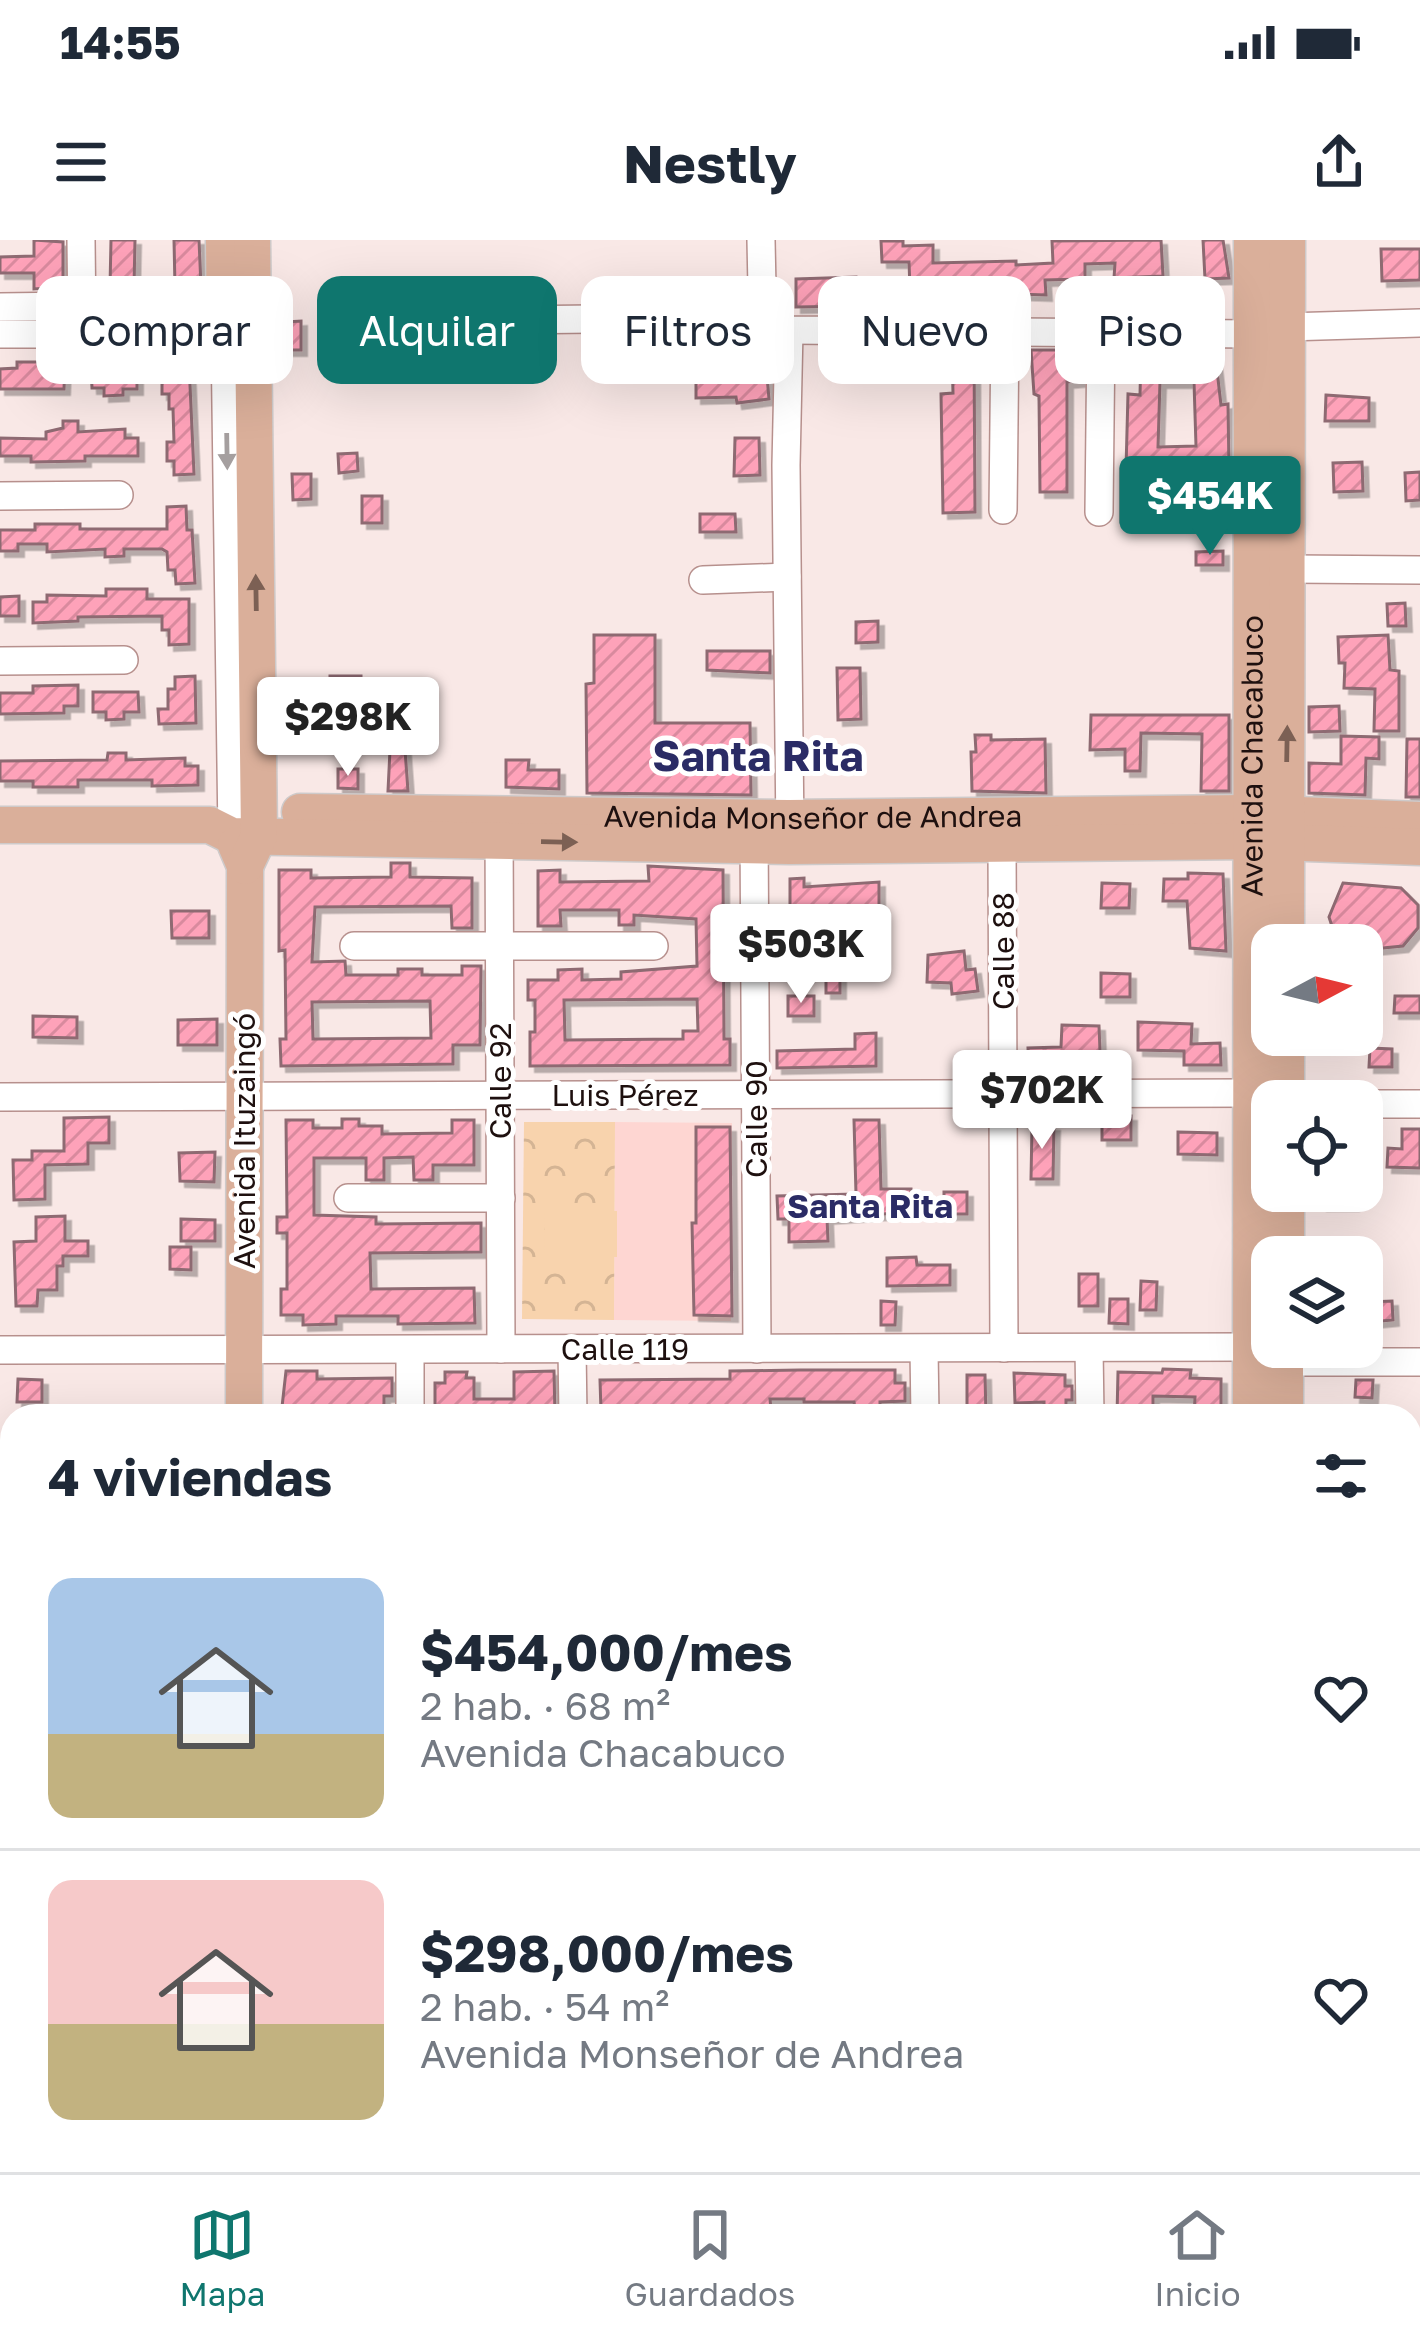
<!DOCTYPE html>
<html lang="es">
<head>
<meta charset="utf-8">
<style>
  :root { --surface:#fff; --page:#f6f6f7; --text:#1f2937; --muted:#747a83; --line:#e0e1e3; --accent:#0f766e }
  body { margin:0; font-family:"Golos Text",sans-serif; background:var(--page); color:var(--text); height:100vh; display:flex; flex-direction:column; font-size:45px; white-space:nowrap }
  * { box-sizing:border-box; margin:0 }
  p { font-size:39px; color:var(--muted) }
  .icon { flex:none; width:66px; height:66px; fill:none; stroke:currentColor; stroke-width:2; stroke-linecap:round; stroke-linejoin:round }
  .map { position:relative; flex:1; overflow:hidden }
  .panel { position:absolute; left:0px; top:1164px; width:1422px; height:768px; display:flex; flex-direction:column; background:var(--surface); border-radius:36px 36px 0 0; box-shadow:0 12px 48px #0002 }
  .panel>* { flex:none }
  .guide { position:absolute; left:36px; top:36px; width:1350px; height:108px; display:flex; gap:24px }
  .needle { width:78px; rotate:83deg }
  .tools { position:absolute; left:1251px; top:684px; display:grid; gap:24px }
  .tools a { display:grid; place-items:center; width:132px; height:132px; border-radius:24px; background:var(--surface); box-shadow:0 12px 48px #0002; font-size:60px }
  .price { position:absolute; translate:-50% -102px; padding:0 27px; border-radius:12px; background:#fff; color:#222; font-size:39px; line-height:78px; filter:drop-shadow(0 3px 6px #0008) }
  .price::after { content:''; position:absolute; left:50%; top:72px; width:36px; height:27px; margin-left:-18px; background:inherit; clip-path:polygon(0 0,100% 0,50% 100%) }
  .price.on { background:var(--accent); color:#fff }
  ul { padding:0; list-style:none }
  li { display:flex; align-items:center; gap:36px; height:300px; padding:0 48px }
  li+li { border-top:3px solid var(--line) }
  li span { display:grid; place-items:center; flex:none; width:336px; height:240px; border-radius:24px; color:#555 }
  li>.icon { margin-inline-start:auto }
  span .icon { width:144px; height:144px; fill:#fffc; stroke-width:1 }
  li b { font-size:51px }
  h2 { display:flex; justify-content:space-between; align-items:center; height:144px; padding:0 48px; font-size:51px }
  .tag { padding:0 42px; border-radius:24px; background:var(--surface); box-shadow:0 12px 48px #0002; font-size:42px; line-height:108px }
  .tag.on { background:var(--accent); color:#fff }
  .status { display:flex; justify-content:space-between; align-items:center; height:84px; padding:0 60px; background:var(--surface); direction:ltr }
  .status svg { height:33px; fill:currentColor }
  header { display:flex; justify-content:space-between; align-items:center; height:156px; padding:0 48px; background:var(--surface); font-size:54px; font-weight:700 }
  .tab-bar { display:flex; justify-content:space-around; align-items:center; height:168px; border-top:3px solid var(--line); background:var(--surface); font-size:33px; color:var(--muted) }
  .tab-bar a { display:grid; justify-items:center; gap:6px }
  .tab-bar .on { color:var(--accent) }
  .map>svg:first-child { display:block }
  .built { fill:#fed6d2 }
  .grass { fill:url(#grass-tufts) }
  .park { fill:url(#park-crowns) }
  .pitch { fill:#f8d3ad }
  .building { fill:url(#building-hatch); stroke:#8e6a72; stroke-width:3; fill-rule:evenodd; filter:url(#shadow) }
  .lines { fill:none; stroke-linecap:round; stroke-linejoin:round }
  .minor-casing { stroke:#b7908d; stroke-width:30 }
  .major-casing { stroke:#cecaca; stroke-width:39 }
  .minor { stroke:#fff; stroke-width:27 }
  .major { stroke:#daaf9a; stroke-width:36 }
  .oneway { fill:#a59f9f }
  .oneway2 { fill:#7c6054 }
  .labels { text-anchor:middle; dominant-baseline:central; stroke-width:10; stroke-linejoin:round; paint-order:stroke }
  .street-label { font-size:30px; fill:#1e100f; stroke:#fff }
  .neighbourhood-label { font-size:33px; font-weight:bold; fill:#2a2b65; stroke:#fff }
  .district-label { font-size:42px; font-weight:bold; fill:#2a2b65; stroke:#fff }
</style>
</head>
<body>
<div class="status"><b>14:55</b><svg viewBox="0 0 49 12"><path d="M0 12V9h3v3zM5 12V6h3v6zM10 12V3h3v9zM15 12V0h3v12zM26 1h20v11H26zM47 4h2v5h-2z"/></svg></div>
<header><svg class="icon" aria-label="menu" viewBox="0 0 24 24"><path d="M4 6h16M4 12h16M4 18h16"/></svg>Nestly<svg class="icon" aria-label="share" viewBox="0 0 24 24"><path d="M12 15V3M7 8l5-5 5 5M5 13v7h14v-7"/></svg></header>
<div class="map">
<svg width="1420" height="1932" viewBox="0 0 1420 1932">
  <defs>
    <pattern id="grass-tufts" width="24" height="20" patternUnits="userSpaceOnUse" patternTransform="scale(3)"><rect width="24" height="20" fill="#f8d3ad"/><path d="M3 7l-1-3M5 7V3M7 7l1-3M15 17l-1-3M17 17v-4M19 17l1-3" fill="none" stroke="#d4b494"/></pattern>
    <pattern id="park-crowns" width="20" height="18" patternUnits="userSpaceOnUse" patternTransform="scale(3)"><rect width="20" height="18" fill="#f8d3ad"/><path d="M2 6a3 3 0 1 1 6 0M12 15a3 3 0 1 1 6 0" fill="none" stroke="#d4b494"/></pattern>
    <pattern id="building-hatch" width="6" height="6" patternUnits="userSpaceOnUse" patternTransform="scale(3)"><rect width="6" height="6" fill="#fea2b9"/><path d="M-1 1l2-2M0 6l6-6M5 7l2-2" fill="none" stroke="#d98a9e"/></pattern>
    <filter id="shadow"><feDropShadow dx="5.5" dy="5.5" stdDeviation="0" flood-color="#0004"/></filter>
  </defs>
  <rect width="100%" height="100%" fill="#f9e8e6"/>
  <polygon class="built" points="615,882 732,883 731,1081 614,1080"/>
  <rect class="grass" x="272" y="1920" width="467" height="12"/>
  <polygon class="park" points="524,882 615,882 614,1080 522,1079"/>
  <polygon class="pitch" points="544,971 617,971 617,1017 545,1017"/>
  <g class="building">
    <polygon points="34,0 63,2 63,47 34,49 34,33 0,33 0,17 34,16"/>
    <polygon points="111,0 135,0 134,47 110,47"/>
    <polygon points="174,0 199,0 201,46 175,47"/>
    <polygon points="1161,0 1163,36 1114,38 1115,23 1085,24 1085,39 1045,40 1046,55 981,53 981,56 960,57 960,50 910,49 909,22 882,22 881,1 903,1 903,6 933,5 933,23 1016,21 1016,25 1053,23 1052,1"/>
    <polygon points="1203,0 1223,0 1229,38 1205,39"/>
    <polygon points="1381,9 1420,9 1420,40 1382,41"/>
    <polygon points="856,37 857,66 796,67 796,39"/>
    <polygon points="1192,39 1192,62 1163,63 1162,40"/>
    <polygon points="301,81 301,110 286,110 286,82"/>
    <polygon points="952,110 974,110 975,272 943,273 941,154 953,153"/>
    <polygon points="1031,110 1077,110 1079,141 1067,142 1067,252 1040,252 1039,156 1034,154"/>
    <path d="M1141,111L1215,113L1221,165L1228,164L1229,231H1221L1222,271L1180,272V280L1121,282V229H1126L1128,154L1140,155ZM1160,142H1194L1196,206L1158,207Z"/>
    <polygon points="759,114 760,137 767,136 769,159 737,163 736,157 696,158 696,140 736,139 735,115"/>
    <polygon points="17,122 65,122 64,149 0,149 0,129 17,128"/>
    <polygon points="169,123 189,123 194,234 174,235 174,221 167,221 167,202 174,202 173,169 169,169 169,154 162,154 162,136 169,136"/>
    <polygon points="91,128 137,128 137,149 123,149 123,155 104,156 104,148 92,148"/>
    <polygon points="1326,155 1369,158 1369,181 1325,181"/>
    <polygon points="63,181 78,181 78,192 125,189 125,198 138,198 138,216 85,216 85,221 31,222 31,216 0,216 0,198 46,199 46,192 63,188"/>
    <polygon points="735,198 759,198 760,235 734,236"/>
    <polygon points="357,213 358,231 339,233 338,214"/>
    <polygon points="1362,222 1363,251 1334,252 1333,223"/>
    <polygon points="1420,232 1420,260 1406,261 1405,233"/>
    <polygon points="292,234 311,234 311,259 293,260"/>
    <rect x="362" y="256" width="20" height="27"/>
    <polygon points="186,266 187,290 192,290 195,343 176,344 175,330 168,330 167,312 162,309 124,309 124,316 105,317 105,309 47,312 47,304 18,304 18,311 0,311 0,290 35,290 35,284 80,284 80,289 167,289 167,267"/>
    <polygon points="700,274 735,274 736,292 700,292"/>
    <polygon points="1223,311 1223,325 1196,325 1196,312"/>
    <polygon points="106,349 147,349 147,359 189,359 189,404 169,405 169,390 162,390 162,376 78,377 78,381 33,383 33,362 47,362 47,355 106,356"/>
    <polygon points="19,356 19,376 0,376 0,357"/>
    <polygon points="1405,363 1406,386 1388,386 1387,364"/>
    <polygon points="878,381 878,402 856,403 856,382"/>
    <polygon points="594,395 655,395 655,483 750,483 751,555 587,553 586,444 594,443"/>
    <polygon points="1388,395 1390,430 1399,431 1399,491 1374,491 1375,449 1344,448 1345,423 1339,423 1338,397"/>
    <polygon points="707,411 770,411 770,433 707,430"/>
    <polygon points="837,428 860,428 861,479 838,480"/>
    <polygon points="195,436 196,483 159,484 158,469 168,469 168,449 175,449 175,437"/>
    <rect x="330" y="436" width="31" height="23"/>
    <polygon points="78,445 78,466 64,466 64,473 0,474 0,453 33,453 33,446"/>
    <polygon points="93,452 138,452 139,472 124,472 124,479 106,480 106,472 93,472"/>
    <polygon points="1339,466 1340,491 1309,492 1309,467"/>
    <polygon points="1091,475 1229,475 1229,551 1201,551 1202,494 1141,493 1140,531 1125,531 1125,509 1090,510"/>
    <polygon points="975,495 991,495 991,500 1045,499 1046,553 972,551 971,512 976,512"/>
    <polygon points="1341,496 1379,497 1379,519 1366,518 1365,555 1309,553 1309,523 1341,524"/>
    <polygon points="1407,499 1420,499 1420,557 1406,557"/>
    <polygon points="390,510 405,510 408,551 388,551"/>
    <polygon points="108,513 126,513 126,520 185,518 185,526 198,526 198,545 152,546 152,540 78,540 78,547 33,547 33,541 0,541 0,521 107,520"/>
    <polygon points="506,520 529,520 528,530 559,530 559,549 506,547"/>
    <polygon points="338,529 358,529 358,549 338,548"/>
    <path d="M391,623H410V637L472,638V688H452L451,666L315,667L312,722L345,721L346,735H398V729H422V735H462V726H481L480,805H453V824L281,826L280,799H286L285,710L279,711V630H311V638L391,637ZM430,761L431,798L313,799L312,762Z"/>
    <path d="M648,626L723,630L724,799H730V825L530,826V792H535V760H528V740H558V730L582,729V740L621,739V732L697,726L696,679L634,675V685H619V670H560L561,686H538V631L560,630V642L649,641ZM697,759L698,791H683V799L565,800L564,760Z"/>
    <polygon points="1188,633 1223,634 1226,711 1190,708 1187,661 1163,661 1164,639 1188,639"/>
    <polygon points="804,638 804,647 879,642 879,681 832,682 832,707 806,707 805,670 790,671 790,639"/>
    <polygon points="1102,643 1130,644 1129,668 1101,668"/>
    <polygon points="1343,643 1401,648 1418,665 1418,688 1403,706 1362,710 1362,705 1338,705 1329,677"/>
    <polygon points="171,671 209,671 209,698 172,698"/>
    <polygon points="964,711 966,730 975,729 978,751 952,754 951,743 927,742 928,715"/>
    <rect x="826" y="733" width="14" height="20"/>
    <polygon points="1101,733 1130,734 1130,757 1101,757"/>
    <rect x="788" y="756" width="26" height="20"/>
    <polygon points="1395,756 1420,756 1420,773 1394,773"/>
    <polygon points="33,776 77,777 77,798 33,797"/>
    <polygon points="217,779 217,805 178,805 178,780"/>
    <polygon points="1138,782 1192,784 1191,804 1220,803 1221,825 1184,825 1184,811 1138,810"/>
    <polygon points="1062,785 1099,786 1101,835 1029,836 1028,808 1061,807"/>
    <polygon points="876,793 876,826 777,828 777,811 855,809 855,794"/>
    <polygon points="1370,808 1392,809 1392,827 1369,827"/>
    <rect x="1102" y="876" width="29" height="24"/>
    <polygon points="109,877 109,903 88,903 88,924 45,925 45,959 14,960 13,920 32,920 32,911 64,911 64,878"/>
    <polygon points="342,879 359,879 359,886 382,886 382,894 452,893 452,880 474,880 474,925 433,925 433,940 414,940 413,917 384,918 384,940 366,940 366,918 314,918 314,975 376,977 376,984 481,983 481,1012 370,1013 371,1049 474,1048 475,1083 398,1084 398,1076 336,1076 336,1084 303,1085 303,1075 281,1075 281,1049 287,1049 287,993 277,993 277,977 287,977 286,880 313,880 313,888 342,888"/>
    <polygon points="854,880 879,880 881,949 911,949 911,972 827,978 828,1001 789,1002 789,979 778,979 777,956 856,954"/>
    <polygon points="1032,886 1054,886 1053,939 1031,939"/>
    <polygon points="696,887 730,887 732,1076 694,1075 692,983 696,983"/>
    <polygon points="1402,889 1420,889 1420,928 1387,927 1388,908 1402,909"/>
    <polygon points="1178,892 1217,893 1217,915 1178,914"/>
    <polygon points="215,912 214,942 180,941 179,913"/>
    <polygon points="1322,951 1352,951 1353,965 1322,965"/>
    <rect x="944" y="952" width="23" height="22"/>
    <polygon points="65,976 65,1001 88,1001 88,1016 63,1016 63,1026 57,1026 57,1050 38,1050 37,1066 16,1066 14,1002 36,1001 36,977"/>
    <polygon points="181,979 215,980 215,1001 181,1001"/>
    <polygon points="170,1007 191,1007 191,1030 170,1029"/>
    <polygon points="916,1017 917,1025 950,1025 950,1045 887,1046 887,1018"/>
    <rect x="1079" y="1034" width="19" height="32"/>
    <polygon points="1141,1041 1157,1042 1156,1070 1140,1070"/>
    <polygon points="1110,1059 1128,1059 1128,1084 1109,1083"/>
    <polygon points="881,1061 896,1062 895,1085 881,1085"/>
    <polygon points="1392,1061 1393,1080 1370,1082 1369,1062"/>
    <polygon points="1163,1129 1191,1130 1190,1138 1221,1139 1221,1176 1194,1176 1195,1157 1153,1156 1153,1176 1117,1176 1118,1132 1162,1133"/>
    <polygon points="800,1130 895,1130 895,1143 905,1143 905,1161 880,1162 880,1176 856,1176 854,1162 804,1162 804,1159 770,1159 771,1169 746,1170 746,1176 729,1176 729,1170 601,1171 600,1140 730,1139 730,1131"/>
    <polygon points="286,1131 317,1131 317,1139 392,1138 392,1156 384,1156 384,1176 281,1176"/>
    <polygon points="554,1131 555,1176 435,1176 435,1143 445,1143 445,1132 467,1132 466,1138 474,1138 474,1159 514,1159 514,1132"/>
    <polygon points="1014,1133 1065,1135 1065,1146 1072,1146 1072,1160 1066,1160 1066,1176 1044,1176 1044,1162 1015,1163"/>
    <polygon points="967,1135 985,1135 986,1176 967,1176"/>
    <polygon points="18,1139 42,1140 42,1162 17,1162"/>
    <polygon points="1356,1140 1373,1140 1372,1158 1355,1157"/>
  </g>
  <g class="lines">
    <defs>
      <g id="minor">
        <polyline points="81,0 82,84"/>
        <polyline points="761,0 762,48 770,77"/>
        <polyline points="0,67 224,64"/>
        <polyline points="414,81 770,77 789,90 1252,94"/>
        <polyline points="1287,87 1420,83"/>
        <polyline points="789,90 786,225 790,595"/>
        <polyline points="0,94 225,94 232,596"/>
        <polyline points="0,256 119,255"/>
        <polyline points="1003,270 1005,92"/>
        <polyline points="1099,272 1101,93"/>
        <polyline points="1289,329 1420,330"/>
        <polyline points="703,340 787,337"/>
        <polyline points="0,421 124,420"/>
        <polyline points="499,583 501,1109"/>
        <polyline points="754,588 757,1109"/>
        <polyline points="1002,602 1004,1108"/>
        <polyline points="354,706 654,706"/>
        <polyline points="0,857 1250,853"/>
        <polyline points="1362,864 1420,864"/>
        <polyline points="348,958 501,958"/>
        <polyline points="1089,1108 1090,1176"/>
        <polyline points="572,1109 573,1176"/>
        <polyline points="924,1109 925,1176"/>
        <polyline points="0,1110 1251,1107"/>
        <polyline points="410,1110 410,1176"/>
        <polyline points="1285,1122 1420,1122"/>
        <polyline points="0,1364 12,1364"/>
        <polyline points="1410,1370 1420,1370"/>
        <polyline points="0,1889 12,1889"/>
        <polyline points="1410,1900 1420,1900"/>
        <polyline points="442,1932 442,1920"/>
        <polyline points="758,1932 758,1920"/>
        <polyline points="1000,1932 1000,1920"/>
      </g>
      <g id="major">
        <polyline points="224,0 225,94"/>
        <path id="s1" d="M300,572L789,578L1249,573L1420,580"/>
        <polyline points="0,585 210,585 232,596 790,606 1249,601 1420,607"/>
        <polyline points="236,605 245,626 244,1176"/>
        <polyline points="245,626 259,596 252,0"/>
        <polyline points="1286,705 1287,0"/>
        <polyline points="1286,861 1286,795"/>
        <polyline points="1286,1017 1286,951"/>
        <path id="s2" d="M1251,1176L1252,0"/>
        <polyline points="1285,1176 1285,1107"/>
        <polyline points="0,1618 12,1617"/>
        <polyline points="1410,1619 1420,1619"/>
        <polyline points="0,1646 12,1646"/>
        <polyline points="1410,1648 1420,1648"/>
        <polyline points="230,1932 230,1920"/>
        <polyline points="1253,1932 1253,1920"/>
        <polyline points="1286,1932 1286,1920"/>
      </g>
    </defs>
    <use href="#minor" class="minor-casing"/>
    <use href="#major" class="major-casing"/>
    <use href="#minor" class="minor"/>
    <use href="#major" class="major"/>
  </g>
  <defs><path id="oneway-solid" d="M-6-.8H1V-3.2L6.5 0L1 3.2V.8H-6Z" transform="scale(3)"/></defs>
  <use class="oneway" href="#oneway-solid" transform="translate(227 211) rotate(89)"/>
  <g class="oneway2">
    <use href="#oneway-solid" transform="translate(256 353) rotate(-91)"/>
    <use href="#oneway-solid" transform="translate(1287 504) rotate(-89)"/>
    <use href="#oneway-solid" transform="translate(559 602) rotate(1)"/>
  </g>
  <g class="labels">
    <g class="street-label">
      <text stroke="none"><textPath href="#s2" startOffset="660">Avenida Chacabuco</textPath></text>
      <text stroke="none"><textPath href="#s1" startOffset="513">Avenida Monseñor de Andrea</textPath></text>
      <text transform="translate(1003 711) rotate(-90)">Calle 88</text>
      <text transform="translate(500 841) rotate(-90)">Calle 92</text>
      <text x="625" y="855">Luis Pérez</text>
      <text transform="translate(756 879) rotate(-90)">Calle 90</text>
      <text transform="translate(244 901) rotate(-90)">Avenida Ituzaingó</text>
      <text x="625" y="1109">Calle 119</text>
    </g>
    <g class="neighbourhood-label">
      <text x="870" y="965">Santa Rita</text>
    </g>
    <g class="district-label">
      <text x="758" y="515">Santa Rita</text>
    </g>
  </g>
</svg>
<div class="tools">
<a><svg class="needle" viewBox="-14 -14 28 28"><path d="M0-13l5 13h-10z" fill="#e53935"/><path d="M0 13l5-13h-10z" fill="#747a83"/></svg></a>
<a><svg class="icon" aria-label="locate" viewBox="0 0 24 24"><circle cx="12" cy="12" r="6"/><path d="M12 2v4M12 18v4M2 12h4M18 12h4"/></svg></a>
<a><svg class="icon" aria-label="layers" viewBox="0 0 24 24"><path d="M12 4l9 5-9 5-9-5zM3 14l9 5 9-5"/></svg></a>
</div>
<b class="price on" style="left:1210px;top:318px">$454K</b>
<b class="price" style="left:348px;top:539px">$298K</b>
<b class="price" style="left:801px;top:766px">$503K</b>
<b class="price" style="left:1042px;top:912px">$702K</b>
<div class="guide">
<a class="tag">Comprar</a>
<a class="tag on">Alquilar</a>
<a class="tag">Filtros</a>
<a class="tag">Nuevo</a>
<a class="tag">Piso</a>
</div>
<section class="panel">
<h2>4 viviendas<svg class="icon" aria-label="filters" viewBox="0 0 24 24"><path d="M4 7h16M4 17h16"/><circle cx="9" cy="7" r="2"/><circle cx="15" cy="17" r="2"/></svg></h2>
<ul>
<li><span style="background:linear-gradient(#a9c7e8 65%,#c2b280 0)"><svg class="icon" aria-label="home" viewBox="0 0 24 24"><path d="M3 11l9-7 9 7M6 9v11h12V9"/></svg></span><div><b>$454,000/mes</b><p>2 hab. · 68 m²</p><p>Avenida Chacabuco</p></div><svg class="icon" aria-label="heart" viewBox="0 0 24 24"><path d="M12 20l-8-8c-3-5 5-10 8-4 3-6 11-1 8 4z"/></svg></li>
<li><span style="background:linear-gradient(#f6c9c9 60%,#c2b280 0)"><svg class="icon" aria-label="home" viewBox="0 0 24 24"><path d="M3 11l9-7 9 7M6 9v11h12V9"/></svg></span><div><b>$298,000/mes</b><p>2 hab. · 54 m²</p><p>Avenida Monseñor de Andrea</p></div><svg class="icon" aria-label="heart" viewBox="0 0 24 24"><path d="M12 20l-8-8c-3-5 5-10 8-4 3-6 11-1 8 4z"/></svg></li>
</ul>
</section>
</div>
<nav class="tab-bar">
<a class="on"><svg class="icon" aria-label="map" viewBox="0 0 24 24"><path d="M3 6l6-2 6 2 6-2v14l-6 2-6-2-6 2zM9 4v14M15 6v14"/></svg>Mapa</a>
<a><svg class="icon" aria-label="saved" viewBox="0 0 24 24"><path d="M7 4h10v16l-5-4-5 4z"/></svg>Guardados</a>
<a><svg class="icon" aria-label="home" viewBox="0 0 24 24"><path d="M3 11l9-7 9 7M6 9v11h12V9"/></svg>Inicio</a>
</nav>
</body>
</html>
